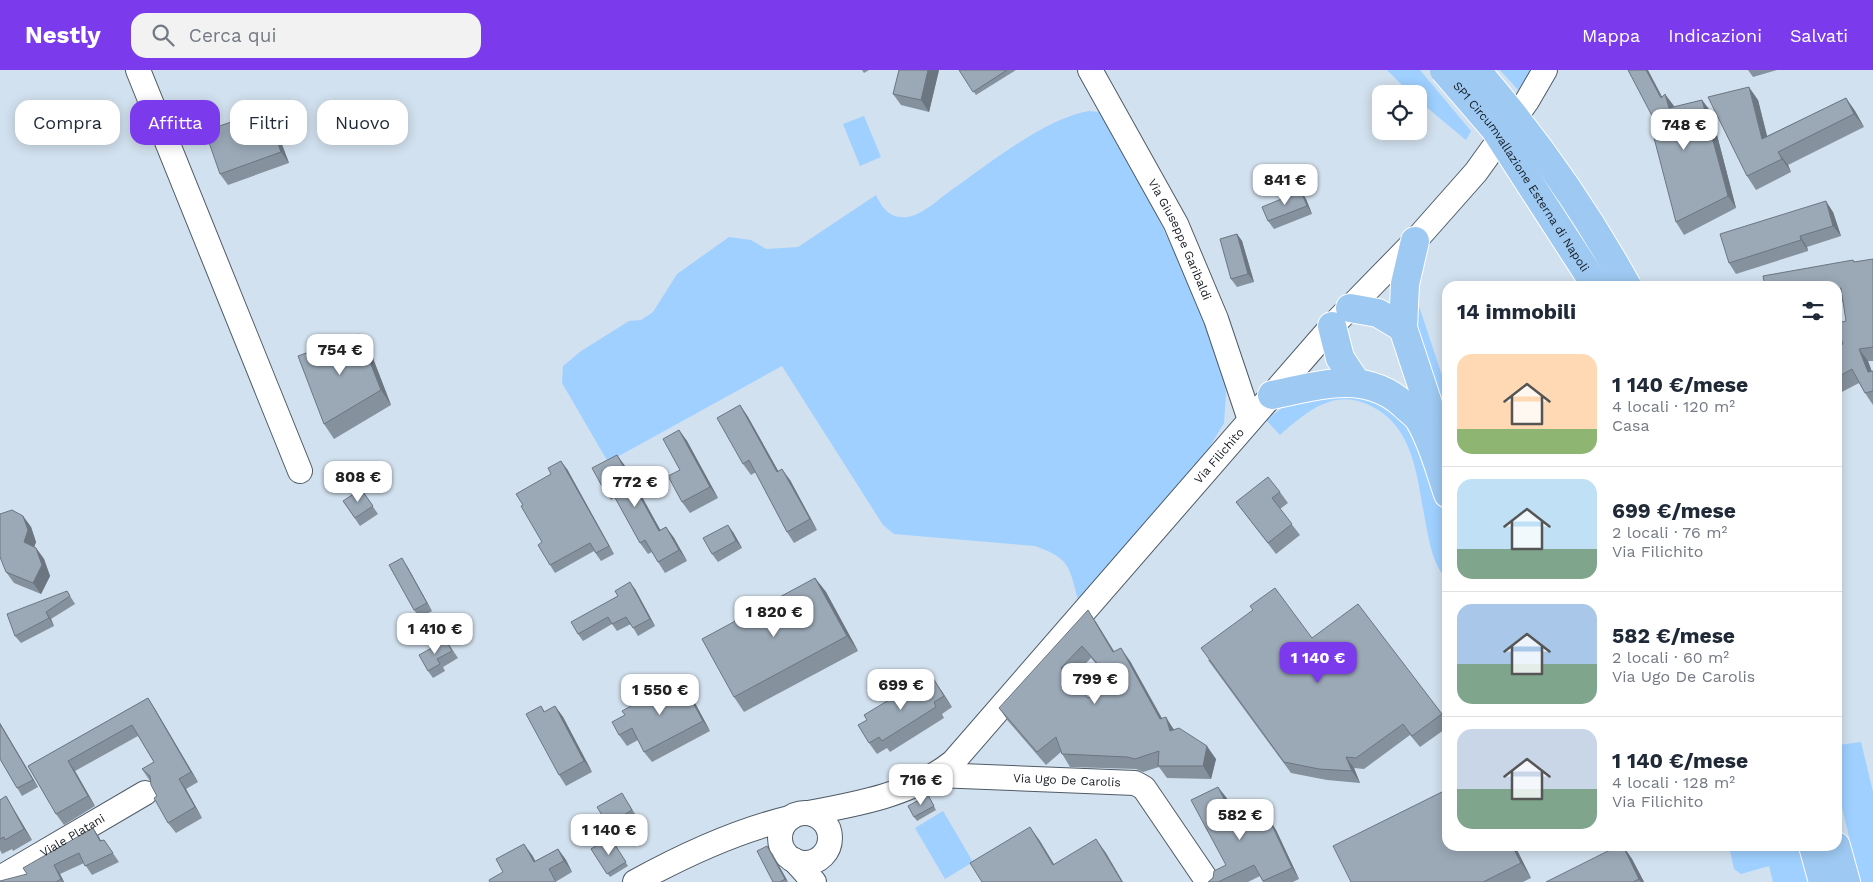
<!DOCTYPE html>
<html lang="it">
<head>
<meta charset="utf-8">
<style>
  :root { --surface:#fff; --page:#f2f2f3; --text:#1f2937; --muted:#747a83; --line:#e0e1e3; --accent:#7c3aed }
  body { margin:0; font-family:"Work Sans",sans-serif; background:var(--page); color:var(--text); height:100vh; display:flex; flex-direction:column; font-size:19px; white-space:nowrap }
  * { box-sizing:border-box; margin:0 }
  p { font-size:16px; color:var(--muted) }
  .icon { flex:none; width:28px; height:28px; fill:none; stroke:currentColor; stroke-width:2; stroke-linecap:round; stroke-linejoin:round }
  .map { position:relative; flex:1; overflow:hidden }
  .panel { position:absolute; left:1442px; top:211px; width:400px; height:570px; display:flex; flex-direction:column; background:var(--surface); border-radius:15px; box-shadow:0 2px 12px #0003 }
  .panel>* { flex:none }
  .hud { position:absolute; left:15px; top:30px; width:475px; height:45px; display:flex; gap:10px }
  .tools { position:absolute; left:1372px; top:15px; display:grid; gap:10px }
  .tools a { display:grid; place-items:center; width:55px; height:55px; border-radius:10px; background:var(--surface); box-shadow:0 2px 12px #0003; font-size:25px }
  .price { position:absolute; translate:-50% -42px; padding:0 11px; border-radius:10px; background:#fff; color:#222; font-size:16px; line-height:32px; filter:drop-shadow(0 1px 2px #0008) }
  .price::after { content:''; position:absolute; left:50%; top:30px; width:15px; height:11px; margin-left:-8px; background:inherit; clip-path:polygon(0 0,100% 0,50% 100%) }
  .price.on { background:var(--accent); color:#fff }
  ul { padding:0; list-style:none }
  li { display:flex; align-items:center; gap:15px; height:125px; padding:0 15px }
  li+li { border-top:1px solid var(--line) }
  li span { display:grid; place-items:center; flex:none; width:140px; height:100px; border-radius:15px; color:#555 }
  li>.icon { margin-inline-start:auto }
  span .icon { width:60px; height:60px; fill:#fffc; stroke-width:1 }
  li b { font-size:21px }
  h2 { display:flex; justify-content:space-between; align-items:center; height:60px; padding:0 15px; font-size:21px }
  .tag { padding:0 18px; border-radius:15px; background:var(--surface); box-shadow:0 2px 12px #0003; font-size:18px; line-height:45px }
  .tag.on { background:var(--accent); color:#fff }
  header { display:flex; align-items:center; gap:30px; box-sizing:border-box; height:70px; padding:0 25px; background:var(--accent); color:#fff }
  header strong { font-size:24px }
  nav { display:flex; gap:28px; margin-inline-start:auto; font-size:18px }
  .search { width:350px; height:45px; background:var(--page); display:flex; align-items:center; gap:12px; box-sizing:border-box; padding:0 18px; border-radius:15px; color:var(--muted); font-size:19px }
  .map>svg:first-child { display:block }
  .green { fill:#9fd0ff }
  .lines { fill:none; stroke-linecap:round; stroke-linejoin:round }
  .minor-casing { stroke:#4f5b67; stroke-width:26 }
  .highway-casing { stroke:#fff; stroke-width:30 }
  .minor { stroke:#fff; stroke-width:24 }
  .highway { stroke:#9ec9f2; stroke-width:28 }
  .highway-bridge-casing { stroke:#fff; stroke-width:30; stroke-linecap:butt }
  .highway-bridge { stroke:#9ec9f2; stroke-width:28 }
  .wall { fill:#85919d; fill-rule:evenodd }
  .shaded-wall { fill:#6c7680 }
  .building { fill:#9ba9b7; stroke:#6c7680; fill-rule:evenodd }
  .labels { text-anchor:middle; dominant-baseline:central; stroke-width:4.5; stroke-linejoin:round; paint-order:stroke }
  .street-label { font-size:12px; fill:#151a1f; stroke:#fff }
</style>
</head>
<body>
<header>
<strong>Nestly</strong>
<div class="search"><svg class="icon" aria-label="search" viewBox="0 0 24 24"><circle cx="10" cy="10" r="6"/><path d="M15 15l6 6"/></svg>Cerca qui</div>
<nav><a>Mappa</a><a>Indicazioni</a><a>Salvati</a></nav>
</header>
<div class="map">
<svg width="1873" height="812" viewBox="0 0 1873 812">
  <rect width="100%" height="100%" fill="#d2e1ef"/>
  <g class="green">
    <polygon points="1387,0 1420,0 1471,61 1466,70 1419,31 1419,24 1411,24"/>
    <polygon points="1500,0 1533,0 1519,21"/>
    <path d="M1089,41L1099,42L1109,51L1179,190L1223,295L1226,324L1224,353L1206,383L1079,533C1069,498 1072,489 1035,476L894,464L883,455L782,296L608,392L562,313L563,296L581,281L629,251L641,250L653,242L677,204L729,167L751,170L766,179L798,177L876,125C882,138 890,149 907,147C922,145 938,130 950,121C986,96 1045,48 1089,41Z"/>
    <polygon points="864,46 881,87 860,96 843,54"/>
    <polygon points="1418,219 1419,236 1447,321 1447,367 1411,257"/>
    <path d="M1315,321L1388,330L1424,375L1447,444V510C1436,498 1431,481 1428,465C1417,416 1419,354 1364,333C1331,320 1304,344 1280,365L1266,350L1294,329Z"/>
    <polygon points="1861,672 1873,722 1873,812 1860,812 1838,721 1838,675"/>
    <polygon points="943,741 973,792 945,809 915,758"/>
    <polygon points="1729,776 1798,776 1809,812 1773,812 1769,796 1741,804 1734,799"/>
  </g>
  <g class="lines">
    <defs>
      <g id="minor">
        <polyline points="138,0 300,401"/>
        <path id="s1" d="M1090,0L1176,154L1216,249L1250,350"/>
        <path id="s2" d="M936,705L1135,713L1144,718L1208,812"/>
        <path id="s3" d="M809,743C858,734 913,724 953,692L1332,256L1415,171L1476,102L1527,31L1545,0"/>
        <circle cx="805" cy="768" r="25"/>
        <polyline points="794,790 814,812"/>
        <path id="s4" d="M0,808L145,723"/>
        <path d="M635,812C684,785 735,761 790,748"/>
      </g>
      <g id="highway">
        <polyline points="1415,171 1405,214 1403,258 1439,367"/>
        <polyline points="1350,238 1378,243 1403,258"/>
        <polyline points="1332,256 1340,288 1356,312"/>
        <path d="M1272,325C1318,316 1365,299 1404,335C1409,340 1417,345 1420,351C1433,373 1440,401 1448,424"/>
        <polyline points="1813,776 1823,812"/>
        <polyline points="1836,776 1846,812"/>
      </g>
    </defs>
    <use href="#minor" class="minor-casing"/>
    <use href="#highway" class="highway-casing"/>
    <use href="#minor" class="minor"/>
    <use href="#highway" class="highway"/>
    <defs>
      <g id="highway-bridge">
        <path id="s5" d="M1444,0L1494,58L1596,216"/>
        <path d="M1476,0C1534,67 1584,138 1627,216"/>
      </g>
    </defs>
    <use href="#highway-bridge" class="highway-bridge-casing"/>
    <use href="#highway-bridge" class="highway-bridge"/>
  </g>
  <g class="wall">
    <polygon points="862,0 869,0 864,3"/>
    <polygon points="899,0 939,0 929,42 901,35 893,24"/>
    <polygon points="959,0 1016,0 976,25"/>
    <polygon points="1748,0 1777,0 1753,7"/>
    <polygon points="1662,27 1674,37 1702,30 1711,42 1736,138 1684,165 1676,152 1659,59"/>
    <polygon points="1846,28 1855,41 1864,57 1788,95 1791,102 1756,120 1747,106 1758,30 1767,66"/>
    <polygon points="266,40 273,51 289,93 228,115 220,104"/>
    <polygon points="1306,129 1312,144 1274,159 1268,151"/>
    <polygon points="1833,142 1841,166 1807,177 1808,181 1736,204 1729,193"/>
    <polygon points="1237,164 1242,171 1254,212 1237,217 1231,209"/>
    <polygon points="1873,189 1873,291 1868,291 1872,302 1873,301 1873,335 1865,323 1859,313 1838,324 1838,277 1843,274 1846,251 1843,232 1838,233 1838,216 1853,190 1855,192"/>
    <polygon points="369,278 391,335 334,369 324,354"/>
    <polygon points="740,335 748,347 778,401 790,410 817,460 794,473 787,462 756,402 751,405 743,394"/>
    <polygon points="679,360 687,371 718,428 690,443 682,432 680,400"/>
    <polygon points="617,385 625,396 660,460 666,457 674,468 687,491 665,503 658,492 652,482 648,484 640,473 615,427 611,430 603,418"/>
    <polygon points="567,399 614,484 601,491 594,481 555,503 550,495"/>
    <polygon points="361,419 378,444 360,456 343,431"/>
    <polygon points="1280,422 1288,433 1280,439 1300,465 1276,484 1236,432"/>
    <polygon points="23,446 31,457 36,472 34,477 36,478 44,489 50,506 41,524 14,513 6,502"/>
    <polygon points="733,462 742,478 718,492 712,484"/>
    <polygon points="407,496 432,541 420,548 414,540"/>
    <polygon points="815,508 826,522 858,581 744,642 734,627"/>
    <polygon points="635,519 655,556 638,566 631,554 617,561 612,554 583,571 578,564"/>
    <polygon points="67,521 75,534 51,549 54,556 21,573 15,566"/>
    <path d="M1096,552L1114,581L1130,591L1162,648L1174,659L1216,689L1211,709L1167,708L1159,697L1143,702L1136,699L1070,697L1061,682L1046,695L1008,651L999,638ZM1091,588L1110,610L1088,628L1071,609Z"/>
    <polygon points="1312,568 1442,644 1448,651 1448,657 1420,677 1410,665 1364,699 1354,698 1360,713 1327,710 1291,703 1208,590"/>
    <polygon points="446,570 458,588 443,597 445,601 433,608 428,601"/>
    <polygon points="680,609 688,620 710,661 652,692 644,682 638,670 627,676 619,665 625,645"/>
    <polygon points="925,613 941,620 952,637 942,644 944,648 890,682 887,678 877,684 869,673"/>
    <polygon points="148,628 155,639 198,712 186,719 202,748 176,763 168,753 150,711 142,699 154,692 138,666 75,701 95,736 64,755 56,744 28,696"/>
    <polygon points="541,636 545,642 555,636 563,647 592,702 566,716 559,705"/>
    <polygon points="0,653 38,717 22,726 0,689"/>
    <polygon points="6,726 13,738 32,770 13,781 12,779 2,784 0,780 0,730"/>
    <polygon points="1226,727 1242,762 1269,749 1276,760 1299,809 1293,812 1263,812 1260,806 1248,812 1208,812 1226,795"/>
    <polygon points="930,729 936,740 917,751 914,747"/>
    <polygon points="627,731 637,747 614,762 608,755"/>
    <polygon points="93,758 101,771 104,770 119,792 92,805 84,793 60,804 64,812 0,812 27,804"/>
    <polygon points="610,767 628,796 610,807 591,779"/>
    <polygon points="1448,776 1515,776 1531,808 1523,812 1351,812"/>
    <polygon points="1623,776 1632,789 1644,812 1546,812"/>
    <polygon points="558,779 566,790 572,802 557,811 503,802 532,785 535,791"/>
    <polygon points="772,783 788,812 773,812"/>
  </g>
  <g class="shaded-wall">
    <polygon points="928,0 939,0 929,42 921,30"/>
    <polygon points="1646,0 1648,0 1669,40 1661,28"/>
    <polygon points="1749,17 1758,30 1771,82 1762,69"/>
    <polygon points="1665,24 1674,36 1678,50 1669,38"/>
    <polygon points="1846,28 1855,41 1864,57 1854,44"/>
    <polygon points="1702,30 1711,42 1736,138 1728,126"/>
    <polygon points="266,40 273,51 289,93 281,82"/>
    <polygon points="1778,82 1788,95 1791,102 1782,89"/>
    <polygon points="1301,121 1306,129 1312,144 1307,136"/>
    <polygon points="1826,131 1833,142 1841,166 1833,156"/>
    <polygon points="1237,164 1242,171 1254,212 1248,204"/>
    <polygon points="1800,166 1807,177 1808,181 1801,170"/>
    <polygon points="359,264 369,278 391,335 381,320"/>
    <polygon points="1859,279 1868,291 1873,305 1868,302"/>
    <polygon points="740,335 748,347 785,413 777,402"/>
    <polygon points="679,360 687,371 718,428 710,417"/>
    <polygon points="617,385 625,396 667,472 659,461"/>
    <polygon points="561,391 567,399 614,484 609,476"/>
    <polygon points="782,399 790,410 817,460 810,449"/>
    <polygon points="23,446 31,457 36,472 32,483 24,472"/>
    <polygon points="728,455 733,462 742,478 736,471"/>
    <polygon points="666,457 674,468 687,491 679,480"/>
    <polygon points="36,478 44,489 50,506 41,524 33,513"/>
    <polygon points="402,488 407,496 432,541 427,533"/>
    <polygon points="815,508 826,522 858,581 847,566"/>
    <polygon points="630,512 635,519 655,556 650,549"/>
    <polygon points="1088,540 1096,552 1122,595 1113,582"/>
    <polygon points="46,542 51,549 54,556 49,548"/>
    <polygon points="1121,578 1130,591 1169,662 1160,649"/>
    <polygon points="933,608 941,620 952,637 944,626"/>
    <polygon points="680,609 688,620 710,661 703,651"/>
    <polygon points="148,628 155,639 198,712 191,702"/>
    <polygon points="555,636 563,647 592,702 584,691"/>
    <polygon points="1166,647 1174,660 1170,661"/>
    <polygon points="0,653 38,717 33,710 0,654"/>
    <polygon points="1207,676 1216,689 1211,709 1203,696"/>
    <polygon points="1346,687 1354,698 1360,713 1352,701"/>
    <polygon points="68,691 75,701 95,736 88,726"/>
    <polygon points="179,709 186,719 202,748 195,737"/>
    <polygon points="1218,717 1226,727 1248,774 1241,763"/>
    <polygon points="6,726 13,738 32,770 24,759"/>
    <polygon points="1269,749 1276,760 1299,809 1292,798"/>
    <polygon points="1030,757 1040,771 1063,809 1053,795"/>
    <polygon points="93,758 99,767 106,780 100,771"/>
    <polygon points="1096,769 1106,783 1123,812 1122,812"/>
    <polygon points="524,774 532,785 542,803 534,792"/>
    <polygon points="767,776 772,783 788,812 785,809"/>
    <polygon points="1512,776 1515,776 1531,808 1521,793"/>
    <polygon points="1623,776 1632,789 1644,812 1641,812 1639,809"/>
    <polygon points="558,779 566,790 572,802 564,791"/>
    <polygon points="54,795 60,804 64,812 63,812 61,809"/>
  </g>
  <g class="building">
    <polygon points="899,0 928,0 921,30 893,24"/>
    <polygon points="959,0 1007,0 973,22"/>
    <polygon points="1628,0 1646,0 1661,28 1665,24 1669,38 1702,30 1728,126 1676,152 1653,64 1659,59"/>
    <polygon points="1749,17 1762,69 1846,28 1854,44 1778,82 1782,89 1747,106 1708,27"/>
    <polygon points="266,40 281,82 220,104 205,61"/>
    <polygon points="1301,121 1307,136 1268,151 1262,137"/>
    <polygon points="1826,131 1833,156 1800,166 1801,170 1729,193 1720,164"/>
    <polygon points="1237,164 1248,204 1231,209 1220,169"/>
    <polygon points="1873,189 1873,277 1859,279 1868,302 1873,301 1873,321 1865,323 1852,299 1838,307 1838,277 1843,274 1838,260 1838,253 1846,251 1841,218 1838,218 1838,216 1763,216 1765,216 1763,206 1853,190 1854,192"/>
    <polygon points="359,264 381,320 324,354 298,286"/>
    <polygon points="740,335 777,402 782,399 810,449 787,462 749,390 743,394 717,348"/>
    <polygon points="679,360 710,417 682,432 668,406 680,400 663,369"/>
    <polygon points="617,385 659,461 666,457 679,480 658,492 645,470 640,473 608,415 603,418 592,398"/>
    <polygon points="561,391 609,476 596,483 590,473 550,495 538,475 542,472 521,436 523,435 516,424 551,404 548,398"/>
    <polygon points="1268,407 1280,422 1272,428 1292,454 1268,473 1236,432"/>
    <polygon points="361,419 373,436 355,448 343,431"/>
    <polygon points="12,440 23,446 28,460 24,472 36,478 42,495 33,513 6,502 0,487 0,444"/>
    <polygon points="728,455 736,471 712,484 703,468"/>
    <polygon points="402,488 427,533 414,540 389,495"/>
    <polygon points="815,508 847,566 734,627 702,569"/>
    <polygon points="630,512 650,549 633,558 626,547 612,554 608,547 578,564 571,552 618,526 615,521"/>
    <polygon points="1275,518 1312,568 1358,534 1442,644 1412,666 1403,654 1356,688 1346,687 1352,701 1319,699 1284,692 1201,578 1253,540 1250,536"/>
    <polygon points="67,521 70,526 46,542 49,548 15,566 7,544"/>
    <path d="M1088,540L1113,582L1121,578L1160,649L1166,647L1170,661L1179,658L1207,676L1203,696H1158L1159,681L1135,689L1127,687L1062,684L1056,667L1037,682L999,638ZM1082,576L1111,609L1088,628L1061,598Z"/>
    <polygon points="446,570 452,581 437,589 440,594 428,601 419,585"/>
    <polygon points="933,608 944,626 934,632 936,637 882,671 879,667 869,673 858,655 867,650 864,645 922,610 925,613"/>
    <polygon points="680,609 703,651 644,682 632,658 619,665 612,652 625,645 622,641"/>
    <polygon points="148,628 191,702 179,709 195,737 168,753 154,728 157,726 151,715 150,706 142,699 154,692 132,655 68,691 88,726 56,744 28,696"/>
    <polygon points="541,636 544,642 555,636 584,691 559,705 526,644"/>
    <polygon points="0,654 33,710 17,718 0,689"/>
    <polygon points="1218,717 1241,763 1269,749 1292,798 1263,811 1254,795 1218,812 1208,812 1213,808 1214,801 1226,795 1191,730"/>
    <polygon points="1448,719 1448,776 1512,776 1521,793 1483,812 1351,812 1333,776"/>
    <polygon points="622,723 632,740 608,755 597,737"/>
    <polygon points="928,725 934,736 914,747 908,736"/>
    <polygon points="6,726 24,759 5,770 4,767 0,769 0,730"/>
    <polygon points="1030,757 1053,795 1096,769 1122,812 982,812 970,793"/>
    <polygon points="93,758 100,771 104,770 113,783 85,796 79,783 54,795 61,809 56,812 0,812 0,811 27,804 23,798"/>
    <polygon points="610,767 626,792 607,804 591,779"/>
    <polygon points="524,774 534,792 558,779 564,791 549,799 556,812 490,812 489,810 503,802 496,789"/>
    <polygon points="767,776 785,809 780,812 773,812 757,781"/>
    <polygon points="1618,776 1623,776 1639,809 1633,812 1546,812"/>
  </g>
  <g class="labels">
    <g class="street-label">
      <text stroke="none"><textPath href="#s5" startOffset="132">SP1 Circumvallazione Esterna di Napoli</textPath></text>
      <text stroke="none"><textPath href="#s1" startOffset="192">Via Giuseppe Garibaldi</textPath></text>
      <text stroke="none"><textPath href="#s3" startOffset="560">Via Filichito</textPath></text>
      <text stroke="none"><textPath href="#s2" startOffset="131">Via Ugo De Carolis</textPath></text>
      <text stroke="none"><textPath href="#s4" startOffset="84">Viale Platani</textPath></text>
    </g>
  </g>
</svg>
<div class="tools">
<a><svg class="icon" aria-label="locate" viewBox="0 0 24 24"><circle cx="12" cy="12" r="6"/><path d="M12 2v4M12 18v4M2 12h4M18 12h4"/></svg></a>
</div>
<b class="price" style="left:1684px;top:81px">748 €</b>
<b class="price" style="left:1285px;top:136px">841 €</b>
<b class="price" style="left:340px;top:306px">754 €</b>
<b class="price" style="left:358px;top:433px">808 €</b>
<b class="price" style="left:635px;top:438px">772 €</b>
<b class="price" style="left:774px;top:568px">1 820 €</b>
<b class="price" style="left:435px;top:585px">1 410 €</b>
<b class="price on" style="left:1318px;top:614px">1 140 €</b>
<b class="price" style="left:1095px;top:635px">799 €</b>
<b class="price" style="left:901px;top:641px">699 €</b>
<b class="price" style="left:660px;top:646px">1 550 €</b>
<b class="price" style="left:921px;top:736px">716 €</b>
<b class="price" style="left:1240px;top:771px">582 €</b>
<b class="price" style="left:609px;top:786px">1 140 €</b>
<div class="hud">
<a class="tag">Compra</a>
<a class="tag on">Affitta</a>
<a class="tag">Filtri</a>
<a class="tag">Nuovo</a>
</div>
<section class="panel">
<h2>14 immobili<svg class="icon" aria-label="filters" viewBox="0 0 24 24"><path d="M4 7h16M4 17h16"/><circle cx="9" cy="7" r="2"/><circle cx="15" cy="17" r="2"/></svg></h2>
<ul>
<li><span style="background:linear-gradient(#ffd9b3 75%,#8fb573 0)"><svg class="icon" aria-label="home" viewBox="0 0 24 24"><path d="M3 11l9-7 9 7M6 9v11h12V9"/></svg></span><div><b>1 140 €/mese</b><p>4 locali · 120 m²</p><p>Casa</p></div></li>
<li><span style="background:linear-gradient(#bfe0f5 70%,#7fa58c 0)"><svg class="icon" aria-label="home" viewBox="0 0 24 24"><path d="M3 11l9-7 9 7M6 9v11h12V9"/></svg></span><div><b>699 €/mese</b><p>2 locali · 76 m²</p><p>Via Filichito</p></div></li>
<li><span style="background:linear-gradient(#a9c7e8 60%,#7fa58c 0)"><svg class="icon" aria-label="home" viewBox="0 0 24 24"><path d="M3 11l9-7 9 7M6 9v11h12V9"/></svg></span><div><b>582 €/mese</b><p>2 locali · 60 m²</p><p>Via Ugo De Carolis</p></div></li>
<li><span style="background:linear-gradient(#c9d6e8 60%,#7fa58c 0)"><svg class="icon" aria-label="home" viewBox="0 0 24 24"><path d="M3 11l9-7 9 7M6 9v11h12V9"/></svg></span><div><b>1 140 €/mese</b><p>4 locali · 128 m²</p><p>Via Filichito</p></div></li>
</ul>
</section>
</div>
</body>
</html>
